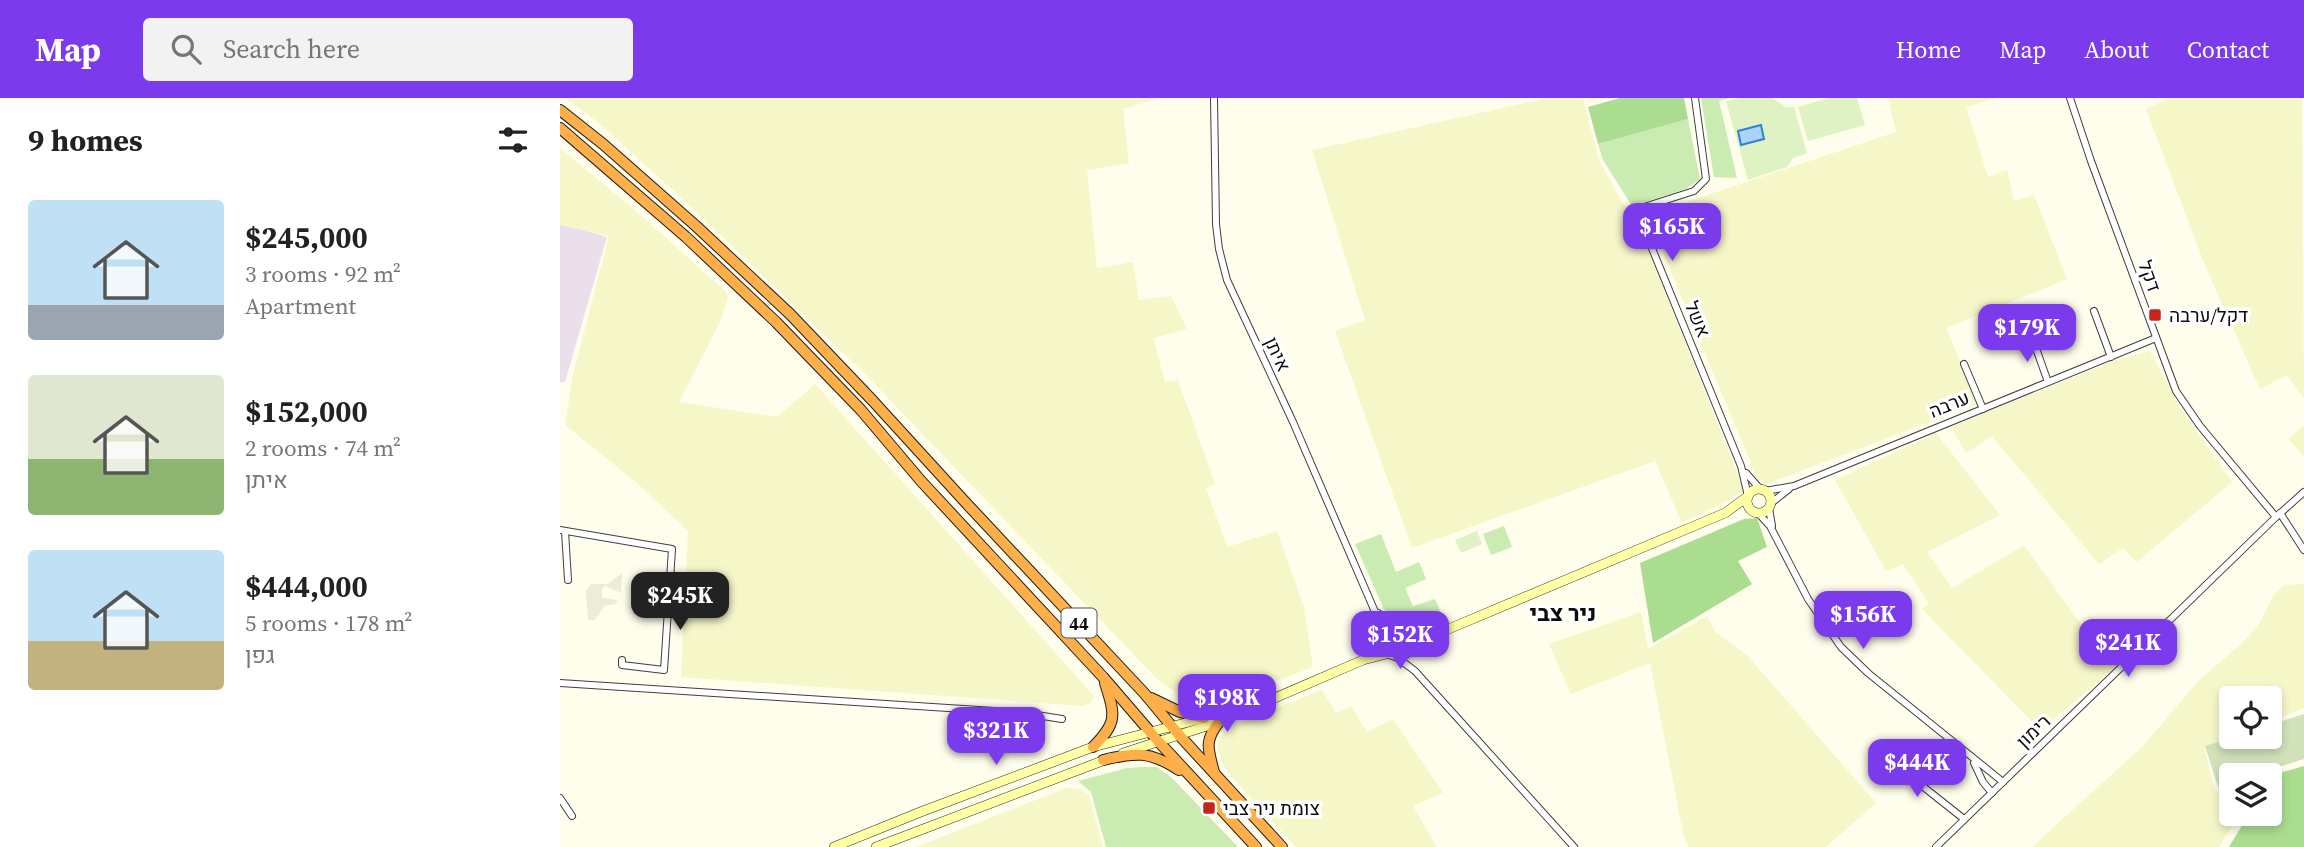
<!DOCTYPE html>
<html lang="en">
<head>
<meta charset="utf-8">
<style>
  :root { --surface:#fff; --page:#f2f2f2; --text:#222; --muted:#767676; --accent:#7c3aed }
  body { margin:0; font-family:"Source Serif 4",Heebo,serif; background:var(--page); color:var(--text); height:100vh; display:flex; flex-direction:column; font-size:26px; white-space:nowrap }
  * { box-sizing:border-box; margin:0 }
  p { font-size:23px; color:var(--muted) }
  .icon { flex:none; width:38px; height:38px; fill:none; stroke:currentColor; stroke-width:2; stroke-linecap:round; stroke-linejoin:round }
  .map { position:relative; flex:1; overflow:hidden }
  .panel { display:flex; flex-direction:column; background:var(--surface); width:560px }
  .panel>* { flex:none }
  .controls { position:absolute; left:1659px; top:588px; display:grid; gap:14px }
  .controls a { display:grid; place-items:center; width:63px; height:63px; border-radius:7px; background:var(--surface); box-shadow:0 4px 10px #0003; font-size:35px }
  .price { position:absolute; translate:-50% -60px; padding:0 16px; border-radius:14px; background:var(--accent); color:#fff; font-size:23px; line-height:46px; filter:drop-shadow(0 2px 4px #0008) }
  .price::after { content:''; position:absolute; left:50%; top:42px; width:21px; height:16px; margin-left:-10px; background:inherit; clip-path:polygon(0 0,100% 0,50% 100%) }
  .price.selected { background:#222; color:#fff }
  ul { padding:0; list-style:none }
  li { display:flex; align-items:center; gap:21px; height:175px; padding:0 28px }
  li span { display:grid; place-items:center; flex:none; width:196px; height:140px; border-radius:7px; color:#555 }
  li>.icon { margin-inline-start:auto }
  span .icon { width:84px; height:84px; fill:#fffc; stroke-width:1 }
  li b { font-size:30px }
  h2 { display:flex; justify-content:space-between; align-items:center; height:84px; padding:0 28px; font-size:30px }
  header { display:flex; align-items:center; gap:42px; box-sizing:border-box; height:98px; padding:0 35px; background:var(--accent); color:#fff }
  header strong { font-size:33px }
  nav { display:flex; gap:38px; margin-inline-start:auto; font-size:24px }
  .search { width:490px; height:63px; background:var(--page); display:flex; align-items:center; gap:18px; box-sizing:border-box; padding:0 24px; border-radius:7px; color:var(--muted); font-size:26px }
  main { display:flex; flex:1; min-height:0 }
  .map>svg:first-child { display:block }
  .industrial { fill:#ecdfec }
  .farmland { fill:#f6f7c9 }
  .green { fill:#caecb2 }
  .forest { fill:#abdd90 }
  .cemetery { fill:#d1e2bb }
  .pitch { fill:#def2c4 }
  .plaza { fill:#efebda }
  .water { fill:#acd4fa; stroke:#2e81d6; stroke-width:2 }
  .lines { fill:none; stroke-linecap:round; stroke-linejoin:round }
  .street-casing { stroke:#3f3f3f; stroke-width:8 }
  .secondary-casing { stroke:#2e2e2e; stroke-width:10 }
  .highway-casing { stroke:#1d1d1d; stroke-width:12 }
  .street { stroke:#fff; stroke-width:6 }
  .secondary { stroke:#ffffa6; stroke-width:9 }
  .highway { stroke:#feaf4a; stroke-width:10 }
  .poi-dot { fill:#c4251c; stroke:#fff; stroke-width:2.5 }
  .labels { text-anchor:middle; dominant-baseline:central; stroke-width:7; stroke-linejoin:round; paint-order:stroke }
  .shield { fill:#fff; stroke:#555; stroke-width:2 }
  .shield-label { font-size:18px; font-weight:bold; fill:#0c0c0c }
  .street-label { font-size:19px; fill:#0c0c0c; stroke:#fff }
  .poi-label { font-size:19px; fill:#0c0c0c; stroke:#fff; text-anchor:start }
  .quarter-label { font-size:23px; font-weight:bold; fill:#0c0c0c; stroke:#fff }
</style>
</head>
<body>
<header>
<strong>Map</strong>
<div class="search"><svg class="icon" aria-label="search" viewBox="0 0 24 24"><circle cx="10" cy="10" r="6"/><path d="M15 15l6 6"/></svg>Search here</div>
<nav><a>Home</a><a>Map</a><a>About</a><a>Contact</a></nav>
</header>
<main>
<section class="panel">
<h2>9 homes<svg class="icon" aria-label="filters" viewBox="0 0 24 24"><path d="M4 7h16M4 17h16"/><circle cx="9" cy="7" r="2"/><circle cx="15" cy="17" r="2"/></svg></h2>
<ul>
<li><span style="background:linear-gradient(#bfe0f5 75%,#9aa5b1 0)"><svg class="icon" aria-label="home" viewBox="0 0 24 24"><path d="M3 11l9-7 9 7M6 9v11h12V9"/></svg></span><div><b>$245,000</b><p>3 rooms · 92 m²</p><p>Apartment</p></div></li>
<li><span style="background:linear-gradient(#dfe7d0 60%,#8fb573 0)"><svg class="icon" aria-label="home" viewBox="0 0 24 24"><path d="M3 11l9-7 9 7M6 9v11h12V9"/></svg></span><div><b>$152,000</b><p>2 rooms · 74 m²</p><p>איתן</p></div></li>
<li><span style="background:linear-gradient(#bfe0f5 65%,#c2b280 0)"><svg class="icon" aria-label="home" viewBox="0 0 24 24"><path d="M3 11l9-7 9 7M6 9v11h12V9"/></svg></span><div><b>$444,000</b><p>5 rooms · 178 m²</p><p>גפן</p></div></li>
</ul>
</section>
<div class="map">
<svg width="1744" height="749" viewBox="0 0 1744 749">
  <rect width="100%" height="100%" fill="#fffdeb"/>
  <polygon class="industrial" points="0,125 47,139 5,284 0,284"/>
  <g class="farmland">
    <polygon points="5,0 599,0 563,11 569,65 527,72 537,170 573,164 579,202 611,198 627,231 593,240 605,284 618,282 655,386 646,390 667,449 717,433 744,509 753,569 676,598 653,603 625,601 599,583 306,277 126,104 39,25"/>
    <polygon points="987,0 1023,0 1039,62 1062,105 1073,114 1184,392 1167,403 1122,425 1095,363 852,450 775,233 805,222 752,52"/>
    <polygon points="1328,0 1437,0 1406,9 1428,79 1447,72 1454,103 1474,97 1507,181 1386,230 1418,306 1206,386 1197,380 1093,130 1094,115 1336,34"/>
    <polygon points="1609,0 1742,0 1744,301 1727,277 1700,291 1644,165 1586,11"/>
    <polygon points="0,50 77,114 165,193 168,199 160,224 119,304 217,319 255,286 534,598 530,605 522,608 121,579 128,433 77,385 5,327 13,277 49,138 0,127"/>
    <polygon points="1590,253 1619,308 1672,384 1577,464 1563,450 1539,466 1432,338 1406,355 1391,329 1551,264"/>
    <polygon points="1744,328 1744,359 1728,340"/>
    <polygon points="1376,335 1440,417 1367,454 1392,490 1464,447 1517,521 1561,565 1480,632 1362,511 1369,505 1343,466 1326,473 1275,382"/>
    <polygon points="1744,486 1744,610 1710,624 1710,600 1671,600 1671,639 1644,650 1655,693 1671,688 1671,716 1680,716 1659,749 1472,749 1584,647 1639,582 1681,546 1698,528 1713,498 1724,487"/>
    <polygon points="1081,514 1088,551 1147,518 1155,534 1187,557 1316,705 1266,749 1129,749 1123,735 1090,565 1011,596 989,546"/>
    <polygon points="762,592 776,615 791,608 807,634 833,621 883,695 853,708 877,749 736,749 669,676 661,662 657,648 660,639 672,628"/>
    <polygon points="506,690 520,691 529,697 543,749 356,749"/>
  </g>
  <g class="green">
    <polygon points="1141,0 1169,0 1159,3 1177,80 1154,79"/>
    <polygon points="1128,21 1140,81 1126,91 1072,108 1043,62 1038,46"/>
    <polygon points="944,428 952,449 931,457 923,436"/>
    <polygon points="821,436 836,474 859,464 866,481 845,490 853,508 875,501 884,522 860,532 829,516 824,511 795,446"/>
    <polygon points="583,669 597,669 612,680 678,749 546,749 531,694 518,683 567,670"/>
  </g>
  <g class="forest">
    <polygon points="1060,0 1124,0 1128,21 1038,46 1028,9"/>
    <polygon points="1197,420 1207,449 1178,463 1192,486 1093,545 1080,465 1184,421"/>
    <polygon points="1744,668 1744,749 1669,749 1689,716 1710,716 1710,685 1723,674"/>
  </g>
  <polygon class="cemetery" points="1744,616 1744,661 1694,677 1671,677 1671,685 1658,689 1645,648 1673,639 1710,639 1710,627"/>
  <g class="pitch">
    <polygon points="1180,0 1213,0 1225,9 1234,9 1247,55 1233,60 1227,69 1188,82 1166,3"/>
    <polygon points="1268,0 1297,0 1305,27 1248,43 1238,9"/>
    <polygon points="917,433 922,446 901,455 895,442"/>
  </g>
  <polygon class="plaza" points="62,475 61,495 46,488 42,490 42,500 57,502 56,506 44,508 35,522 28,522 26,493 31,486 48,486"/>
  <polygon class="water" points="1201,27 1204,41 1181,47 1178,33"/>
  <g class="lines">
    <defs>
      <g id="street">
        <polyline points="654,0 656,126 659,151 667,182 733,324 825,537"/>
        <polyline points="1135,0 1146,81 1134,93 1084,109 1080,121 1181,368 1188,398"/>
        <polyline points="1510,0 1531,63 1616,293 1640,328 1716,419"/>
        <polyline points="1534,213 1551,259"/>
        <polyline points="1472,239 1488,284"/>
        <polyline points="1404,266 1423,311"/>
        <polyline points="1186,375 1201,392"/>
        <polyline points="1205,393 1234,388 1596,240"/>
        <polyline points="1210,406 1229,391"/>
        <polyline points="1209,410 1212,428"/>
        <polyline points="1198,415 1210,428 1248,501 1281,549 1308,575 1443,684"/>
        <polyline points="1720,415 1744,452"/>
        <polyline points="0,432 112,451 104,572 62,567 62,562"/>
        <polyline points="5,433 8,482"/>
        <polyline points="818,515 839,530"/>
        <polyline points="835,558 855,573 1014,749"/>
        <polyline points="0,585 464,615 502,621"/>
        <polyline points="1327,660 1404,721"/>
        <polyline points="1414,665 1423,684 1432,695"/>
        <polyline points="0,700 12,718"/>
        <polyline points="1376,749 1716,419 1744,394"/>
      </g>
      <g id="secondary">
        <circle cx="1199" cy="403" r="12"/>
        <circle cx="838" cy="544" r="14"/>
        <polyline points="850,550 879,535 1165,415 1187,399"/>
        <polyline points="563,655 659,624 803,562 830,555"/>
        <polyline points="274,749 363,713 533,649 675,612"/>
        <polyline points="316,749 550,660"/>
      </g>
      <g id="highway">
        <polyline points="0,12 43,46 136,128 230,216 313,303 407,406 585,596 619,637 722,749"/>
        <polyline points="0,30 126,139 216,224 301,312 361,383 543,579 598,643 696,749"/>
        <polyline points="591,600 620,614 644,620"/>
        <path d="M533,649C558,624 555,617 545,585"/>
        <path d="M543,662C576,654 590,653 619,672"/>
        <path d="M654,674C648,651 644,643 659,624"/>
      </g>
    </defs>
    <use href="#street" class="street-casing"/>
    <use href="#secondary" class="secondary-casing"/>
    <use href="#highway" class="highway-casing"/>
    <use href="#street" class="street"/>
    <use href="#secondary" class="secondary"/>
    <use href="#highway" class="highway"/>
  </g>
  <g class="poi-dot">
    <rect x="1588" y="210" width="14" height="14" rx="3.5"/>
    <rect x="642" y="703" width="14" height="14" rx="3.5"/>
  </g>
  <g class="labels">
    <rect class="shield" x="501.5" y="510.5" width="35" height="29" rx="5"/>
    <g class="shield-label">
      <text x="519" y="525">44</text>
    </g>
    <g class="street-label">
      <text transform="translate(1590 178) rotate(70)">דקל</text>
      <text transform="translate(1138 221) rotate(68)">אשל</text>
      <text transform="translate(718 256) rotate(65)">איתן</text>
      <text transform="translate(1389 306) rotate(-22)">ערבה</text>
      <text transform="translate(1473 633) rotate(-44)">רימון</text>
    </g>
    <g class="poi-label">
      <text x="1609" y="217">דקל/ערבה</text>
      <text x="663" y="710">צומת ניר צבי</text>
    </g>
    <g class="quarter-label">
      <text x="1003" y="515">ניר צבי</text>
    </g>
  </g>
</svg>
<div class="controls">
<a><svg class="icon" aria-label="locate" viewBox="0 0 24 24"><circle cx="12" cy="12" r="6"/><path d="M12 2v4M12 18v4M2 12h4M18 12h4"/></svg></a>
<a><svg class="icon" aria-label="layers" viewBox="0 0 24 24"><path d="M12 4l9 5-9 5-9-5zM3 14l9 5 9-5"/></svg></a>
</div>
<b class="price" style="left:1112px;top:165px">$165K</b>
<b class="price" style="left:1467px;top:266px">$179K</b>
<b class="price selected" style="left:120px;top:534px">$245K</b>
<b class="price" style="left:1303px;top:553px">$156K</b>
<b class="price" style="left:840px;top:573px">$152K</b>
<b class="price" style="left:1568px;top:581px">$241K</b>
<b class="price" style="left:667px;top:636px">$198K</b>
<b class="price" style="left:436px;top:669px">$321K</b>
<b class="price" style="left:1357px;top:701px">$444K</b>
</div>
</main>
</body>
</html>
